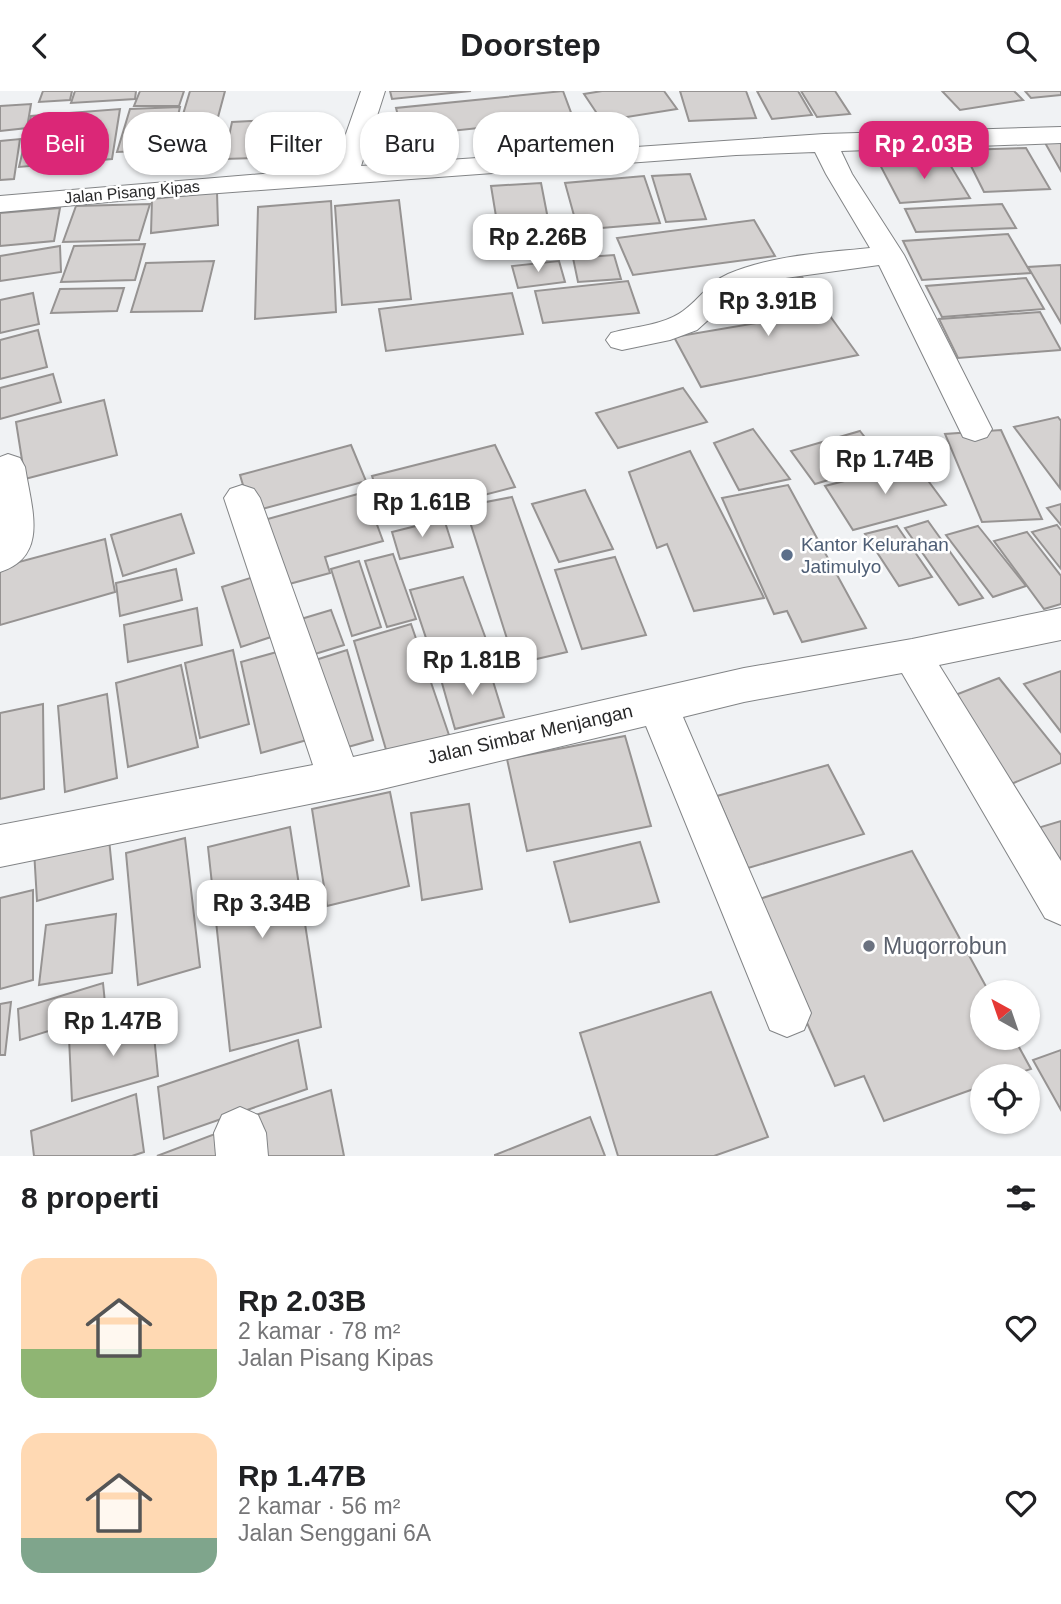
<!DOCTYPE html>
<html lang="id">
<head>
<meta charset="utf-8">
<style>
  :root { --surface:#fff; --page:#f2f2f2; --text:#202124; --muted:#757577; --accent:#db2777 }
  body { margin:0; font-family:Arial,sans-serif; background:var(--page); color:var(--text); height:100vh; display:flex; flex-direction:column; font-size:26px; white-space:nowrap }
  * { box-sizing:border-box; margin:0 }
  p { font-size:23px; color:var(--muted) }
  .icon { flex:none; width:38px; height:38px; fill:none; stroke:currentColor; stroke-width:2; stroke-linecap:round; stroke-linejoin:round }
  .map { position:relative; height:1065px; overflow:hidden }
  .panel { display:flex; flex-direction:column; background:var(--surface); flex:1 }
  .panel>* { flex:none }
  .top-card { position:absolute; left:21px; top:21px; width:700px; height:63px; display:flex; gap:14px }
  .needle { width:46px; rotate:320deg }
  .fabs { position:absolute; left:970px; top:889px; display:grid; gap:14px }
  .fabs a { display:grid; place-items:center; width:70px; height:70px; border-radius:50%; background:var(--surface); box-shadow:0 2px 5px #0004; font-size:35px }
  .price { position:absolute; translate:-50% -60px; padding:0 16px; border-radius:14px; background:#fff; color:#222; font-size:23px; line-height:46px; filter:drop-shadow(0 2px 4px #0008) }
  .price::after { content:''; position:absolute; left:50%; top:42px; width:21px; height:16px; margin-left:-10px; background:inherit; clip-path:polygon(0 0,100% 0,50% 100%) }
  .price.on { background:var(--accent); color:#fff }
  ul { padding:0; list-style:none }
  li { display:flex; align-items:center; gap:21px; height:175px; padding:0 21px }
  li span { display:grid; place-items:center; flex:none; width:196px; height:140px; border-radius:21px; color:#555 }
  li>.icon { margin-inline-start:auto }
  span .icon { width:84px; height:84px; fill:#fffc; stroke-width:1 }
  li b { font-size:30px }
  h2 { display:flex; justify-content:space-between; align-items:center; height:84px; padding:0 21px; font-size:30px }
  .tag { padding:0 24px; border-radius:28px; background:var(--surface); box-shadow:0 2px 5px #0004; font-size:24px; line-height:63px }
  .tag.on { background:var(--accent); color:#fff }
  header { display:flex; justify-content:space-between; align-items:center; height:91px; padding:0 21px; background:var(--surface); font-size:32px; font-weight:600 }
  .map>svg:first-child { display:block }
  .building { fill:#d5d2d1; stroke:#969392; stroke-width:2 }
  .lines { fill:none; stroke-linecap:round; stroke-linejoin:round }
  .minor-casing { stroke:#828486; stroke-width:2 }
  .minor { fill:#fff; fill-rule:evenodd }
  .service-dot { fill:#5c6f8a; stroke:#fff; stroke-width:2.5 }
  .worship-dot { fill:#6b7280; stroke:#fff; stroke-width:2.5 }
  .labels { text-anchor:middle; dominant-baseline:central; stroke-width:5; stroke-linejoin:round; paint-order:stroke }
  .far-street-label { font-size:16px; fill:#282829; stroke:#fff }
  .service-label { font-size:19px; fill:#4e5e75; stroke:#fff; text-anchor:start }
  .street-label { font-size:19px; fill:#282829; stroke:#fff }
  .near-worship-label { font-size:23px; fill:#5b616d; stroke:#fff; text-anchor:start }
</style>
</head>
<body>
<header><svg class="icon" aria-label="back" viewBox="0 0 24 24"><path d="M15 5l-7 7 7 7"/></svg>Doorstep<svg class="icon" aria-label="search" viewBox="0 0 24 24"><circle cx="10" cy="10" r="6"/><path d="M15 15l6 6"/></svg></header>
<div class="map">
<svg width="1061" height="1065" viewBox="0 0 1061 1065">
  <rect width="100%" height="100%" fill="#f0f2f4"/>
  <g class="building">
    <polygon points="43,0 72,0 70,9 39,11"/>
    <polygon points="75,0 136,0 135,8 71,12"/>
    <polygon points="140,0 184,0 179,15 134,15"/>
    <polygon points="190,0 225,0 210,56 173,57"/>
    <polygon points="390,0 471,0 392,8"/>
    <polygon points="563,0 573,27 403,45 396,17"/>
    <polygon points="602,0 664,0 677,18 602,30 584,3"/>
    <polygon points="680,0 746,0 756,27 689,30"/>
    <polygon points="757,0 798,0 812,24 772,28"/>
    <polygon points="801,0 835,0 850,23 817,26"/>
    <polygon points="942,0 1014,0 1023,9 960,19"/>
    <polygon points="1025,0 1061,0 1061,4 1031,7"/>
    <polygon points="31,13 27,37 0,40 0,15"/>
    <polygon points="180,16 170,59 117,61 130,18"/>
    <polygon points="120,18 112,68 19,76 31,25"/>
    <polygon points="293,28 288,66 224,68 232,31"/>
    <polygon points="20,48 14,88 0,89 0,50"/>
    <polygon points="1044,50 1061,50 1061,80"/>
    <polygon points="1026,57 1050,98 984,101 963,59"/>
    <polygon points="946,67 970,107 900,112 879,72"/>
    <polygon points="690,83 706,128 666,131 652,85"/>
    <polygon points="644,85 660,132 578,139 565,92"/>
    <polygon points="541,92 554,159 502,162 491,95"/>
    <polygon points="217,101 218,134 151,142 152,108"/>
    <polygon points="399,109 411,208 342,214 335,115"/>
    <polygon points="331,110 336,221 255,228 258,116"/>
    <polygon points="150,113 139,149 63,151 76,115"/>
    <polygon points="1002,113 1016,137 916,141 905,118"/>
    <polygon points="60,117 54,150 0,155 0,122"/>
    <polygon points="754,129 775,165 633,184 617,147"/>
    <polygon points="1008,143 1031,182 922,189 903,150"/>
    <polygon points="145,153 135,189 61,191 74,155"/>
    <polygon points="60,155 61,181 0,190 0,165"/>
    <polygon points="614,164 621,188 578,191 573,167"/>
    <polygon points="214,170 202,220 131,221 146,172"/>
    <polygon points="559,170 565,191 518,197 512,175"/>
    <polygon points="1061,174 1061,232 1028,176"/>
    <polygon points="802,186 858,264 701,296 674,246 769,230 750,196"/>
    <polygon points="1026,187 1044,218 942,226 926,195"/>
    <polygon points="628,190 639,222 543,232 535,200"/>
    <polygon points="124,197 117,220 51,222 60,198"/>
    <polygon points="33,202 39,233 0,242 0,209"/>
    <polygon points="512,202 523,243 386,260 379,218"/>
    <polygon points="1040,221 1061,259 958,267 939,228"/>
    <polygon points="38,239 47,276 0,288 0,249"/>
    <polygon points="53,283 61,311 0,328 0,297"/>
    <polygon points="683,297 707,331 618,357 596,322"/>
    <polygon points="104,309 117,364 25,388 16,331"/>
    <polygon points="1058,326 1061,330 1060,397 1014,336"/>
    <polygon points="753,338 790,388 739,399 714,352"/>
    <polygon points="1001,339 1042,428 982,431 945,343"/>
    <polygon points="860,340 885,372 815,393 791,360"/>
    <polygon points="351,354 366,390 251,421 240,384"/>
    <polygon points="495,354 515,396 387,429 372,385"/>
    <polygon points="690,360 731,440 764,507 694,520 667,453 657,457 629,381"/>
    <polygon points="915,372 946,414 853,439 825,395"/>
    <polygon points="788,394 866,537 802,551 787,520 774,523 722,407"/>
    <polygon points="585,399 613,458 559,471 532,413"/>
    <polygon points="365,401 383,450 325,466 330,482 278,496 257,431"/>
    <polygon points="512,406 567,561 515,573 465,415"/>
    <polygon points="1061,413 1061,434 1047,417"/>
    <polygon points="181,423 194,462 123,485 111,444"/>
    <polygon points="444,428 453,456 400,468 392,441"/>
    <polygon points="928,430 983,507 959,514 905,437"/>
    <polygon points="1057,434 1061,439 1061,478 1032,441"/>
    <polygon points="897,435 932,486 899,495 865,443"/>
    <polygon points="978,435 1026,495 993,506 946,444"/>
    <polygon points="1027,441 1061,485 1061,513 1044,518 994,450"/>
    <polygon points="105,448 115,501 0,534 0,476"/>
    <polygon points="393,463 416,528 387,536 365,470"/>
    <polygon points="615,466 646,544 582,558 555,479"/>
    <polygon points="359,470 381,536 352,545 331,478"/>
    <polygon points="176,478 182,509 120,525 116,492"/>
    <polygon points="260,484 280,543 241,556 222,496"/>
    <polygon points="463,486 493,567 438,583 410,499"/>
    <polygon points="197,517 202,554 128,571 124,534"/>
    <polygon points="331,519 344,554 302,567 291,531"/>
    <polygon points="411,533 449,644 387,662 354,550"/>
    <polygon points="291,557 314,647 261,662 241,571"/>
    <polygon points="233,559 249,633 200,647 185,572"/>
    <polygon points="347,559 373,649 337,659 306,572"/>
    <polygon points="181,574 198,656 128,676 116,592"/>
    <polygon points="488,574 504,626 455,638 440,585"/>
    <polygon points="1061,580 1061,641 1024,593"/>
    <polygon points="999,587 1061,664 1061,672 1009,694 945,608"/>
    <polygon points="107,603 117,687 65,701 58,615"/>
    <polygon points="43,613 44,698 0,708 0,622"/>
    <polygon points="625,645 651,735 527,760 507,668"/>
    <polygon points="828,674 864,743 748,777 717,705"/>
    <polygon points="390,701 409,795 327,815 312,718"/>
    <polygon points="469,713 482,798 422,809 411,722"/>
    <polygon points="1061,730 1061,786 1031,739"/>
    <polygon points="290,736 321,936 230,960 208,756"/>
    <polygon points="108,738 113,788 37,810 34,759"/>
    <polygon points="185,747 200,876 138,894 126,762"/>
    <polygon points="640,751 659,811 570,831 554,771"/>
    <polygon points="912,760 989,901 982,901 982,947 1014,947 1031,978 1009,985 982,985 982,995 884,1030 864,985 835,995 753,810"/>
    <polygon points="33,799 33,889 0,898 0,807"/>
    <polygon points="116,823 112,882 39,894 46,834"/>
    <polygon points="103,892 106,922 20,949 18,918"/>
    <polygon points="711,901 768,1046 714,1065 618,1065 580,942"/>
    <polygon points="11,911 5,964 0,964 0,913"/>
    <polygon points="152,924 158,985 72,1010 69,947"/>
    <polygon points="298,949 307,998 164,1048 158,996"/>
    <polygon points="1061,959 1061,1019 1033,969"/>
    <polygon points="331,999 344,1065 256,1065 250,1026"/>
    <polygon points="136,1003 144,1061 132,1065 34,1065 31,1040"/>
    <polygon points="590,1026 605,1065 495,1065 495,1064"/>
    <polygon points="228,1038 233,1065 157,1065"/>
  </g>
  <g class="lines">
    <defs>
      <g id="minor">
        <path d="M361,0H385L361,75L824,43L1061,36V52L841,60L852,83L904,164L992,338L987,346L975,350L963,346L879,174L764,190L737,203L697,239L670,249L622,259L611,256L606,249L611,242C635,235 662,235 683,220C699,209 709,191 728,183C772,164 824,162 870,157L826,83L815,61L736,64L152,107L0,121V105L334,77Z"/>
        <path d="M8,363L20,367L25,376C31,416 50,465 0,481V366Z"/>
        <polygon points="242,394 254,398 260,407 353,666 744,577 912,548 1061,517 1061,549 939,574 1061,770 1061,834 1045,827 902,582 744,611 683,626 811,922 804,939 787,946 770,939 646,635 378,699 0,776 0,734 313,674 224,407 230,398"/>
        <polygon points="240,1016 258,1024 266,1042 268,1065 216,1065 214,1042 222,1024"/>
      </g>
    </defs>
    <use href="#minor" class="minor-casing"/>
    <use href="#minor" class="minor"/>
  </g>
  <circle class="service-dot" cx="787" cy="464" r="7"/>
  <circle class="worship-dot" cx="869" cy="855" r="7"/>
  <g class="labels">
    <g class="far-street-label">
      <text transform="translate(132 101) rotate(-5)">Jalan Pisang Kipas</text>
    </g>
    <g class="service-label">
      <text x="801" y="453">Kantor Kelurahan<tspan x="801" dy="22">Jatimulyo</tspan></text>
    </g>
    <g class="street-label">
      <text transform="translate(530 643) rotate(-13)">Jalan Simbar Menjangan</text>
    </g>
    <g class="near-worship-label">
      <text x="883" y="855">Muqorrobun</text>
    </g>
  </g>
</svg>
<div class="fabs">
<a><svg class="needle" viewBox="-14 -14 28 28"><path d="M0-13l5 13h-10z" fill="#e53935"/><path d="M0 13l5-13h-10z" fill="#757577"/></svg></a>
<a><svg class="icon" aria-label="locate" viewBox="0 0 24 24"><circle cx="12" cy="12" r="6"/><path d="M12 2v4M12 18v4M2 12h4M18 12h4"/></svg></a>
</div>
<b class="price on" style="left:924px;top:90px">Rp 2.03B</b>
<b class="price" style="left:538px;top:183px">Rp 2.26B</b>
<b class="price" style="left:768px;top:247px">Rp 3.91B</b>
<b class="price" style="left:885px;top:405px">Rp 1.74B</b>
<b class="price" style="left:422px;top:448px">Rp 1.61B</b>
<b class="price" style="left:472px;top:606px">Rp 1.81B</b>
<b class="price" style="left:262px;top:849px">Rp 3.34B</b>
<b class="price" style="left:113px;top:967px">Rp 1.47B</b>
<div class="top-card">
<a class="tag on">Beli</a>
<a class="tag">Sewa</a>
<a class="tag">Filter</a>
<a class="tag">Baru</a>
<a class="tag">Apartemen</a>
</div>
</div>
<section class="panel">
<h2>8 properti<svg class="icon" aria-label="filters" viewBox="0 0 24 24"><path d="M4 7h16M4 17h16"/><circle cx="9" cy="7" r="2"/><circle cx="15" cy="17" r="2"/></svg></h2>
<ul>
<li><span style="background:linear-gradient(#ffd9b3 65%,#8fb573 0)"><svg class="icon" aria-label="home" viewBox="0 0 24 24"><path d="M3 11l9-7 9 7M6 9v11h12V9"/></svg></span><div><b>Rp 2.03B</b><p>2 kamar · 78 m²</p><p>Jalan Pisang Kipas</p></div><svg class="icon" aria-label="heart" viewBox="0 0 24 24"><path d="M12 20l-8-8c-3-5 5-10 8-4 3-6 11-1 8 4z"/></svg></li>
<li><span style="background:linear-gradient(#ffd9b3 75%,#7fa58c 0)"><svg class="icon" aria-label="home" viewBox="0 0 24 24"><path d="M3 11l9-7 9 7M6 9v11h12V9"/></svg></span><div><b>Rp 1.47B</b><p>2 kamar · 56 m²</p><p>Jalan Senggani 6A</p></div><svg class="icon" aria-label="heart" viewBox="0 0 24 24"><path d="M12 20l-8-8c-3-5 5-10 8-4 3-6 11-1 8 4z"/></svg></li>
</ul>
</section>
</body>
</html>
